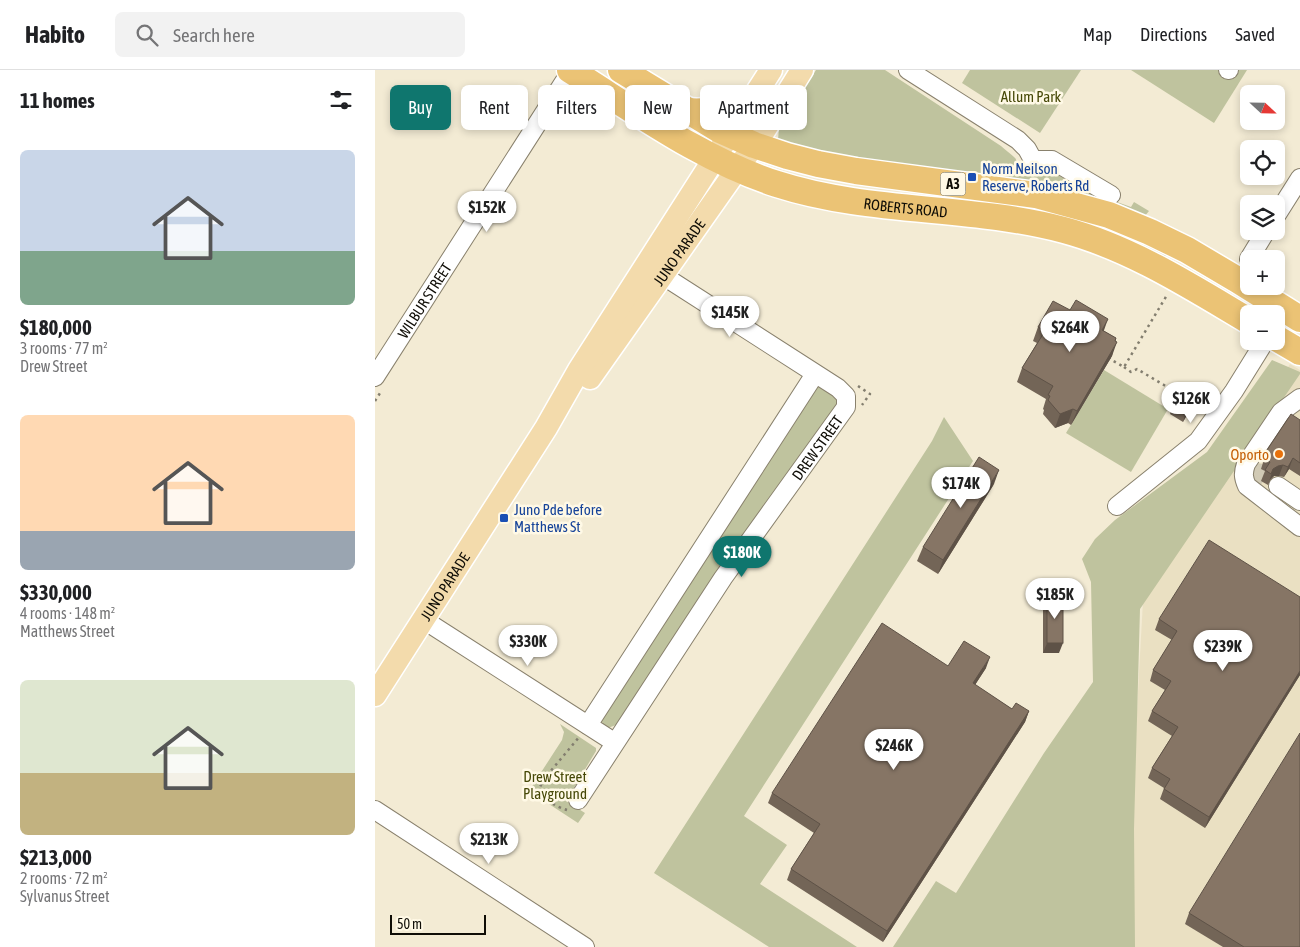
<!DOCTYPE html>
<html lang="en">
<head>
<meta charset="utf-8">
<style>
  :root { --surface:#fff; --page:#f2f2f2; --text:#202124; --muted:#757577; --line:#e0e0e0; --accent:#0f766e }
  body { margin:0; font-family:"Asap Condensed",sans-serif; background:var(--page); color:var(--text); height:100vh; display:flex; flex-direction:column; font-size:19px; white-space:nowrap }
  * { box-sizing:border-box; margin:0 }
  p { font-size:16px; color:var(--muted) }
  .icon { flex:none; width:28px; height:28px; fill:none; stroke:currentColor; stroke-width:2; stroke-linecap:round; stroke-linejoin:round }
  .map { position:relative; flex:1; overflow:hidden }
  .drawer { display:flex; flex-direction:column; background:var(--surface); width:375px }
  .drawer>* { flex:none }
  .banner { position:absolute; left:15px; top:15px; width:475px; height:45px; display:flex; gap:10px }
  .needle { width:32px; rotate:112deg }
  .controls { position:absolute; left:865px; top:15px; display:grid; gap:10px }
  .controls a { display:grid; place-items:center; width:45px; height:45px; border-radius:8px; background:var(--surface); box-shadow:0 2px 8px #0003; font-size:25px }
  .scale { position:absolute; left:15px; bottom:12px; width:96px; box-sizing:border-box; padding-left:5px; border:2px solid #0f0d06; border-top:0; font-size:14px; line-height:18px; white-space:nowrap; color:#0f0d06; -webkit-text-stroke:4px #fff9e6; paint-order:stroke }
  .price { position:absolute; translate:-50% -42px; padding:0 11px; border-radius:18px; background:#fff; color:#222; font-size:16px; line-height:32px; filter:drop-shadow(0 1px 2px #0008) }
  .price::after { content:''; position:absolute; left:50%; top:30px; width:15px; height:11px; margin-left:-8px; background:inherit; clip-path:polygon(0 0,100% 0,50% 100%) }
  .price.active { background:var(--accent); color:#fff }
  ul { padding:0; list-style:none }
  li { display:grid; align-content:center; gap:10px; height:265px; padding:0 20px }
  li span { display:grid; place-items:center; height:155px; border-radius:8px; color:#555 }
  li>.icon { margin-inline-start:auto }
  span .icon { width:90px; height:90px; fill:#fffc; stroke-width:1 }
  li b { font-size:21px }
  h2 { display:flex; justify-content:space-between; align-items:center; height:60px; padding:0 20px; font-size:21px }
  .chip { padding:0 18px; border-radius:8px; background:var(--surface); box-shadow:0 2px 8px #0003; font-size:18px; line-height:45px }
  .chip.active { background:var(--accent); color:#fff }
  header { display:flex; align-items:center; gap:30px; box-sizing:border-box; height:70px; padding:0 25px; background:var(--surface); border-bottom:1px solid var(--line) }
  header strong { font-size:24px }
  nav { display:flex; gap:28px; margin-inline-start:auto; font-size:18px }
  .search { width:350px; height:45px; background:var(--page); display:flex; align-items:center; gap:12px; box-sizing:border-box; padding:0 18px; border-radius:8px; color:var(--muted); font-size:19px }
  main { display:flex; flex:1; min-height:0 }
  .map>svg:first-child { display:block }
  .built { fill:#eae0c2 }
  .green { fill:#bfc39e }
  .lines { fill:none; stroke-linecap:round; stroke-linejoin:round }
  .minor-tunnel { stroke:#d1cab5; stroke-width:18; stroke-dasharray:18 9; stroke-linecap:butt }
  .minor-casing { stroke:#89816d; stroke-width:20 }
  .major-casing { stroke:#fff; stroke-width:25 }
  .highway-casing { stroke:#fff; stroke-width:29 }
  .path { stroke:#837e6f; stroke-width:2.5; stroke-dasharray:2.5 4; stroke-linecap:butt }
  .minor { stroke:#fff; stroke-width:18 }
  .major { stroke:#f3dbac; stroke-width:22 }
  .highway { stroke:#ebc375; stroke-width:26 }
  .wall { fill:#736557 }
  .shaded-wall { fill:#5e5247 }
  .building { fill:#867565; stroke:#5e5247 }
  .transit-dot { fill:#1a4fb4; stroke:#fff9e6; stroke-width:2 }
  .food-dot { fill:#e8710a; stroke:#fff9e6; stroke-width:2 }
  .labels { text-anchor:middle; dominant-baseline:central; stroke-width:5; stroke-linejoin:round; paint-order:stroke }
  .shield { fill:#fff9e6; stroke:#575449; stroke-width:1 }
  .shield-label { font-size:14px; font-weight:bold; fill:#0f0d06 }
  .park-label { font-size:15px; fill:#464807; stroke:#fff9e6 }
  .transit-label { font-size:15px; fill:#164399; stroke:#fff9e6; text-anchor:start }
  .street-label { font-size:15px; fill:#0f0d06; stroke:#fff9e6 }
  .food-label { font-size:15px; fill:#c56008; stroke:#fff9e6; text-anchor:end }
</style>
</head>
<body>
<header>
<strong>Habito</strong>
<div class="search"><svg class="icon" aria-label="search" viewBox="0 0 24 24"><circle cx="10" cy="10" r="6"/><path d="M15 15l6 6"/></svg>Search here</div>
<nav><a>Map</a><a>Directions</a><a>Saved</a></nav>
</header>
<main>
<section class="drawer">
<h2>11 homes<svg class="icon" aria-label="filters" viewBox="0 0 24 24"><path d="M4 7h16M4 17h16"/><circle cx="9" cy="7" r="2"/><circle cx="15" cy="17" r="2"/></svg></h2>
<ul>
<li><span style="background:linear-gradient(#c9d6e8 65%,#7fa58c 0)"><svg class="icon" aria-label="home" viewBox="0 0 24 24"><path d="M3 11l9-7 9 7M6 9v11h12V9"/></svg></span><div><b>$180,000</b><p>3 rooms · 77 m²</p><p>Drew Street</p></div></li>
<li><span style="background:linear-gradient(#ffd9b3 75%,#9aa5b1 0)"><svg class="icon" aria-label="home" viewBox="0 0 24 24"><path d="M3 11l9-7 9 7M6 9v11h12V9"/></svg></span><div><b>$330,000</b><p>4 rooms · 148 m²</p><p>Matthews Street</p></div></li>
<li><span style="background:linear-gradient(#dfe7d0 60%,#c2b280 0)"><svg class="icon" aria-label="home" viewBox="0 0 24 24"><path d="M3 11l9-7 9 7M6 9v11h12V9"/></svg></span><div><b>$213,000</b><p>2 rooms · 72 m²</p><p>Sylvanus Street</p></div></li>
</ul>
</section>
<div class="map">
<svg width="925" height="877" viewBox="0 0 925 877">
  <rect width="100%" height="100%" fill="#f3ebd4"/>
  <polygon class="built" points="915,294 925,300 925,877 749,877 768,531 838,413"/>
  <g class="green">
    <path d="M441,0H510L626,76C630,80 635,83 639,87C643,90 642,97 646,101C655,111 667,106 674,98L695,113L706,119L756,137L759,132L774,141L769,147L471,89L403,70L404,58Z"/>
    <polygon points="595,0 706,0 665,63 587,13"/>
    <polygon points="756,0 872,0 839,53"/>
    <polygon points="607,127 666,136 763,169 791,185 789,189 606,133"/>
    <polygon points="897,290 925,302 925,304 765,539 759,759 760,877 518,877 561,811 581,823 669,683 718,612 716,512 707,489 720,469 740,450 832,382"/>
    <polygon points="729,300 793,339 756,402 691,363"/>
    <polygon points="440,316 444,316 461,325 464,332 461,336 241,655 233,658 228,654 226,649"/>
    <polygon points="569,347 598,391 369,746 412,775 385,814 482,877 394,877 279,803 557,371"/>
    <polygon points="185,654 221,678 221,681 191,731 210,743 203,753 154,721 187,670 189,662"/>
  </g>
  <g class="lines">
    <polyline class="minor-tunnel" points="897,370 885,389 883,399 884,403 903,416"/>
    <defs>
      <g id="minor">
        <polyline points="533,0 643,70 652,79 658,90 677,90 736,125"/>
        <polyline points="853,0 854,0"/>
        <polyline points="901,146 925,108"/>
        <polyline points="874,189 891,161"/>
        <path id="s1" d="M0,307L196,1"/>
        <path d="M925,328L906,342L871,394C868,403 868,407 872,416L925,457"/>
        <polyline points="903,416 925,431"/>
        <polyline points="742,436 823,371 859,321 890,271"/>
        <polyline points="49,550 239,672"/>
        <polyline points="213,655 440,304"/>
        <path id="s2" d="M203,730L348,508L471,337V326L463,318L287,205"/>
        <polyline points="0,740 210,877"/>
      </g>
      <g id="major">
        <path id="s3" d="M215,308L389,61L427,0"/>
        <path id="s4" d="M0,625L171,358L204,300L396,0"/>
      </g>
      <g id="highway">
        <path id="s5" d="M195,0C262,42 327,90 402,114C495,144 595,135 689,160C756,178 815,216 874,251"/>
        <polyline points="246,0 343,59 379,75 412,86 443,94 481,101 661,125 734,145 775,162 812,180 861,209 925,249"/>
        <path d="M312,41C334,43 354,38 376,32"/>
        <polyline points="901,268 925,282"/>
      </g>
    </defs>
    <use href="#minor" class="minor-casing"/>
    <use href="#major" class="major-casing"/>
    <use href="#highway" class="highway-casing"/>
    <g class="path">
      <polyline points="733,288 749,297 792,225"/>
      <polyline points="749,297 756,302 762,299 804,324"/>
      <polyline points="483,316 495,324 487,335"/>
      <polyline points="0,331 7,320"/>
      <path d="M192,740C182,737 167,729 164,719L169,709L205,666"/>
    </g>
    <use href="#minor" class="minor"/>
    <use href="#major" class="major"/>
    <use href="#highway" class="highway"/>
  </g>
  <g class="wall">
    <polygon points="663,257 729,261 741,268 737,286 696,355 693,353 680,358 668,344 669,340 668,339 671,329 642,312 647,298 662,273 658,271"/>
    <polygon points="799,327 820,327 818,334 808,352 795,344 798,335 796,334"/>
    <polygon points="925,350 925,406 914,399 909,407 904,406 899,406 895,410 893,415 886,411 890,401 886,399 892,380"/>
    <polygon points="619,414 563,504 542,491 548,477"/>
    <polygon points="672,526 684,583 668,583 668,537"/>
    <polygon points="925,527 925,605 830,758 785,729 789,718 773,708 777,698 797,666 773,651 777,641 790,620 775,611 778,600 797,570 780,560 784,549"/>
    <polygon points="573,596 611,598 600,615 637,639 654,641 650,652 508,872 412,810 416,799 439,763 393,733 397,723"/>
    <polygon points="814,843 925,877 848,877 810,854"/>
  </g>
  <g class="shaded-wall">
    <polygon points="733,249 728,263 727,260"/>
    <polygon points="741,268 738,279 742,272 737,286 696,355 702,341"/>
    <polygon points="820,327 818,334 808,352 810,345"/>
    <polygon points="698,339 693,353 680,358 685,344"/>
    <polygon points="918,388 914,399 909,407 913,397"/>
    <polygon points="908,395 904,406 899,406 895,410 893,415 898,399 903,396"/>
    <polygon points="624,400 619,414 563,504 568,490"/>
    <polygon points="672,573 688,573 684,583 668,583"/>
    <polygon points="615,587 611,598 594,624 598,613"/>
    <polygon points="925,601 925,605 830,758 834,747"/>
    <polygon points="654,641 650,652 508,872 512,861"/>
  </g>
  <g class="building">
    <polygon points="701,230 733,249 727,260 741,268 740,271 742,272 702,341 698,339 685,344 673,330 675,326 673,325 678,316 647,298 670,261 663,257 678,231 695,240"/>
    <polygon points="804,317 820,327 810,345 797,337 802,329 799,327"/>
    <polygon points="916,344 925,350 925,393 918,388 913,397 908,395 903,396 898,399 896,404 890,400 895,392 890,389 895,382 892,380"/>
    <polygon points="604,387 624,400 568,490 548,477"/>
    <polygon points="834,470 925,527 925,601 834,747 789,719 795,709 777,698 803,657 777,641 796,611 778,600 802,561 784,549"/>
    <rect x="672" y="526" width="16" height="47"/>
    <polygon points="507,553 573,596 589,571 615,587 598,613 637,639 641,633 654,641 512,861 416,799 445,754 397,723"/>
    <polygon points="925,663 925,877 869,877 814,843"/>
  </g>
  <g class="transit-dot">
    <rect x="592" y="102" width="10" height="10" rx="2.5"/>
    <rect x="124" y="443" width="10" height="10" rx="2.5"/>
  </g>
  <circle class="food-dot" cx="904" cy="384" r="5"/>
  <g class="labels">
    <rect class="shield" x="565.5" y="102.5" width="25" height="23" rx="4"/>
    <g class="shield-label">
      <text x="578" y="114">A3</text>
    </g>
    <g class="park-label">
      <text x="656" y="26">Allum Park</text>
      <text x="180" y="706">Drew Street<tspan x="180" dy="17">Playground</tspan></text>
    </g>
    <g class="transit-label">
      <text x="607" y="98">Norm Neilson<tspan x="607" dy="17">Reserve, Roberts Rd</tspan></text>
      <text x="139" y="439">Juno Pde before<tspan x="139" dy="17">Matthews St</tspan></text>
    </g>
    <g class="street-label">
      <text stroke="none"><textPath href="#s5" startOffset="368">ROBERTS ROAD</textPath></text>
      <text stroke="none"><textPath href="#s3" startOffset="154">JUNO PARADE</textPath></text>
      <text stroke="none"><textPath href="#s1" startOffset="91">WILBUR STREET</textPath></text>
      <text stroke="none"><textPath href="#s2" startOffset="426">DREW STREET</textPath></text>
      <text stroke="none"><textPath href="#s4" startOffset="129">JUNO PARADE</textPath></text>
    </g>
    <g class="food-label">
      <text x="894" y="384">Oporto</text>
    </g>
  </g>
</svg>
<div class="controls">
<a><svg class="needle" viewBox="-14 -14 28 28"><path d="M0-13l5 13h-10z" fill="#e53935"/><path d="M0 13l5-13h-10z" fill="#757577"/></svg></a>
<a><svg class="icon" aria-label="locate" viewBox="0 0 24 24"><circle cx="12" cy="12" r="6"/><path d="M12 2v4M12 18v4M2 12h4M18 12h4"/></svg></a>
<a><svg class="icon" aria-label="layers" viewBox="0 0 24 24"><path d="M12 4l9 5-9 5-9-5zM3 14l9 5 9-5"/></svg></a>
<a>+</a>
<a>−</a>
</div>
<div class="scale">50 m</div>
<b class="price" style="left:112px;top:163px">$152K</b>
<b class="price" style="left:355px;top:268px">$145K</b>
<b class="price" style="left:695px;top:283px">$264K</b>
<b class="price" style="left:816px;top:354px">$126K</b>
<b class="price" style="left:586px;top:439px">$174K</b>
<b class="price active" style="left:367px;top:508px">$180K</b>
<b class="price" style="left:680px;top:550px">$185K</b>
<b class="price" style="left:153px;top:597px">$330K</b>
<b class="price" style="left:848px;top:602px">$239K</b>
<b class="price" style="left:519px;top:701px">$246K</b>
<b class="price" style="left:114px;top:795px">$213K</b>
<div class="banner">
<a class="chip active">Buy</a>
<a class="chip">Rent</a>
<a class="chip">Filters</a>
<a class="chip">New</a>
<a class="chip">Apartment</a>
</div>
</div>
</main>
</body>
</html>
